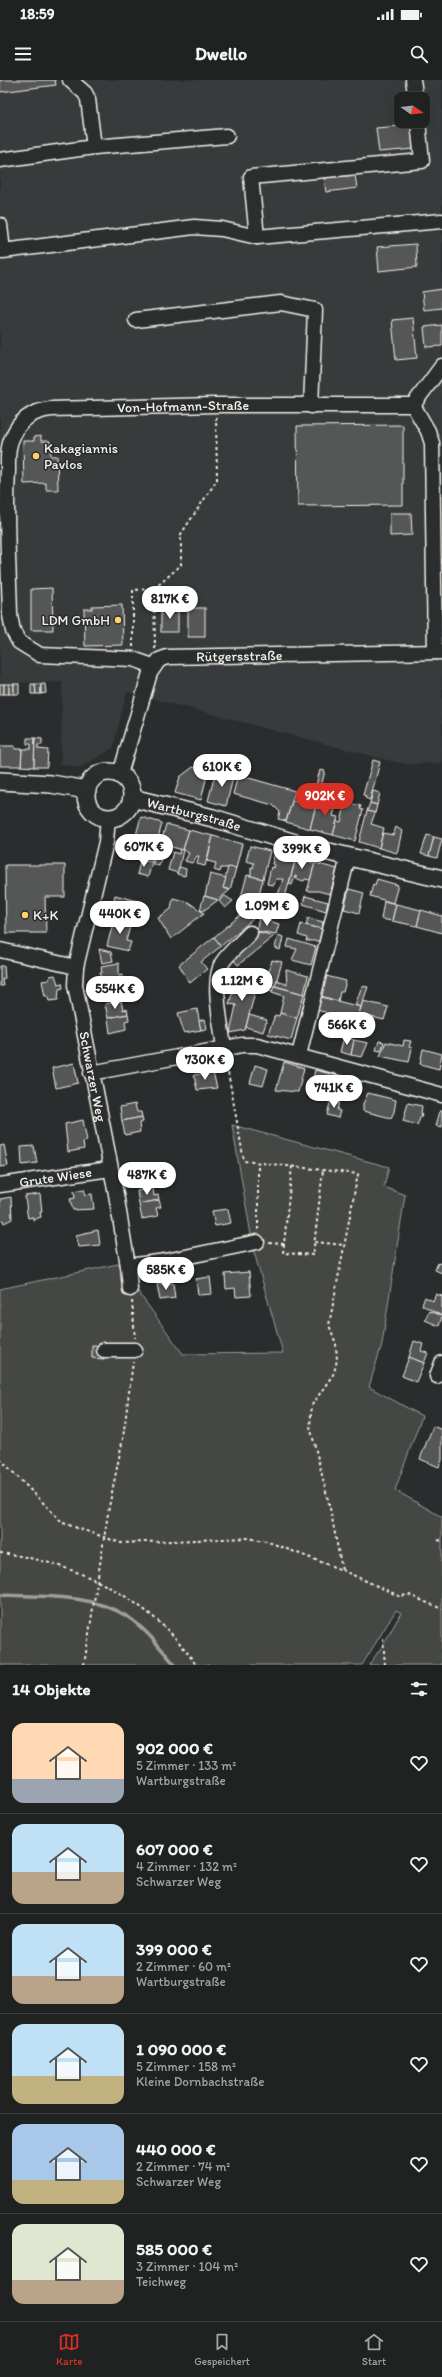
<!DOCTYPE html>
<html lang="de">
<head>
<meta charset="utf-8">
<style>
  :root { --surface:#202222; --page:#282a2a; --text:#f1f3f6; --muted:#a2a4a5; --line:#3d3f40; --accent:#d93025 }
  body { margin:0; font-family:Itim,sans-serif; background:var(--page); color:var(--text); height:100vh; display:flex; flex-direction:column; font-size:15px; white-space:nowrap }
  * { box-sizing:border-box; margin:0 }
  p { font-size:13px; color:var(--muted) }
  .icon { flex:none; width:22px; height:22px; fill:none; stroke:currentColor; stroke-width:2; stroke-linecap:round; stroke-linejoin:round }
  .map { position:relative; height:1585px; overflow:hidden }
  .side { display:flex; flex-direction:column; background:var(--surface); flex:1 }
  .side>* { flex:none }
  .needle { width:26px; rotate:104deg }
  .controls { position:absolute; left:394px; top:12px; display:grid; gap:8px }
  .controls a { display:grid; place-items:center; width:36px; height:36px; border-radius:8px; background:var(--surface); box-shadow:0 4px 16px #0002,0 0 0 1px var(--line); font-size:20px }
  .price { position:absolute; translate:-50% -34px; padding:0 9px; border-radius:14px; background:#fff; color:#222; font-size:13px; line-height:26px; filter:drop-shadow(0 1px 2px #0008) }
  .price::after { content:''; position:absolute; left:50%; top:24px; width:12px; height:9px; margin-left:-6px; background:inherit; clip-path:polygon(0 0,100% 0,50% 100%) }
  .price.active { background:var(--accent); color:#fff }
  ul { padding:0; list-style:none }
  li { display:flex; align-items:center; gap:12px; height:100px; padding:0 12px }
  li+li { border-top:1px solid var(--line) }
  li span { display:grid; place-items:center; flex:none; width:112px; height:80px; border-radius:12px; color:#555 }
  li>.icon { margin-inline-start:auto }
  span .icon { width:48px; height:48px; fill:#fffc; stroke-width:1 }
  li b { font-size:17px }
  h2 { display:flex; justify-content:space-between; align-items:center; height:48px; padding:0 12px; font-size:17px }
  .status { display:flex; justify-content:space-between; align-items:center; height:28px; padding:0 20px; background:var(--surface); direction:ltr }
  .status svg { height:11px; fill:currentColor }
  header { display:flex; justify-content:space-between; align-items:center; height:52px; padding:0 12px; background:var(--surface); font-size:18px; font-weight:700 }
  .menu { display:flex; justify-content:space-around; align-items:center; height:56px; border-top:1px solid var(--line); background:var(--surface); font-size:11px; color:var(--muted) }
  .menu a { display:grid; justify-items:center; gap:2px }
  .menu .active { color:var(--accent) }
  .map>svg:first-child { display:block }
  .built { fill:#373a3a; fill-rule:evenodd }
  .green { fill:#444645; stroke:#9c9c96 }
  .lines { fill:none; stroke-linecap:round; stroke-linejoin:round }
  .stream { stroke:#9f9f9a; stroke-width:3.5 }
  .building { fill:#555756; stroke:#f4f1e8 }
  .minor-casing { stroke:#f4f1e8; stroke-width:17 }
  .major-casing { stroke:#f4f1e8; stroke-width:20 }
  .path { stroke:#f4f1e8; stroke-width:2; stroke-dasharray:3 3; stroke-linecap:butt }
  .minor { stroke:#2a2d2e; stroke-width:14 }
  .major { stroke:#2a2d2e; stroke-width:17 }
  .poi-dot { fill:#ffd166; stroke:#2a2d2e; stroke-width:1.5 }
  .labels { text-anchor:middle; dominant-baseline:central; stroke-width:3; stroke-linejoin:round; paint-order:stroke }
  .street-label { font-size:14px; fill:#f4f1e8; stroke:#2a2d2e }
  .poi-label { font-size:14px; fill:#f4f1e8; stroke:#2a2d2e; text-anchor:start }
</style>
</head>
<body>
<div class="status"><b>18:59</b><svg viewBox="0 0 49 12"><path d="M0 12V9h3v3zM5 12V6h3v6zM10 12V3h3v9zM15 12V0h3v12zM26 1h20v11H26zM47 4h2v5h-2z"/></svg></div>
<header><svg class="icon" aria-label="menu" viewBox="0 0 24 24"><path d="M4 6h16M4 12h16M4 18h16"/></svg>Dwello<svg class="icon" aria-label="search" viewBox="0 0 24 24"><circle cx="10" cy="10" r="6"/><path d="M15 15l6 6"/></svg></header>
<div class="map">
<svg width="442" height="1585" viewBox="0 0 442 1585">
  <rect width="100%" height="100%" fill="#2a2d2e"/>
  <filter id="ink" filterUnits="userSpaceOnUse"><feTurbulence type="fractalNoise" baseFrequency=".025" numOctaves="2"/><feDisplacementMap in="SourceGraphic" scale="8" xChannelSelector="R" yChannelSelector="G"/><feConvolveMatrix kernelMatrix="1 2 1 2 8 2 1 2 1" color-interpolation-filters="sRGB"/></filter>
  <g filter="url(#ink)">
    <path class="built" d="M0,0H442V683L407,684L391,681L127,612L113,668L80,688L61,684L62,602L0,603ZM401,19H423V41H401Z"/>
    <polygon class="green" points="232,1045 389,1087 384,1107 405,1115 382,1264 369,1307 422,1336 395,1410 442,1437 442,1585 369,1585 383,1565 401,1533 396,1530 362,1585 0,1585 0,1209 118,1184 183,1274 283,1273 254,1172"/>
    <g class="lines">
      <path class="stream" d="M0,1515C42,1517 91,1513 128,1537C146,1549 161,1569 175,1585"/>
    </g>
    <g class="building">
      <polygon points="0,0 55,0 56,5 0,12"/>
      <polygon points="412,45 414,69 379,72 376,48"/>
      <polygon points="355,95 357,108 326,112 324,98"/>
      <polygon points="416,164 417,187 379,191 377,167"/>
      <polygon points="442,209 442,228 424,230 422,212"/>
      <polygon points="413,238 417,278 396,280 392,240"/>
      <polygon points="442,245 442,266 426,267 424,247"/>
      <polygon points="403,345 403,425 298,426 297,346"/>
      <polygon points="41,356 41,361 50,361 51,376 57,376 58,410 46,410 46,403 24,404 23,361 34,361 34,357"/>
      <polygon points="390,433 411,433 412,455 390,456"/>
      <polygon points="52,508 53,550 31,550 31,509"/>
      <polygon points="122,525 123,565 85,566 84,529 92,529 92,526"/>
      <rect x="161" y="528" width="17" height="24"/>
      <rect x="188" y="528" width="17" height="29"/>
      <rect x="0" y="604" width="4" height="10"/>
      <rect x="4" y="604" width="5" height="10"/>
      <rect x="9" y="604" width="5" height="10"/>
      <rect x="14" y="604" width="5" height="10"/>
      <polygon points="31,604 35,604 36,614 31,614"/>
      <polygon points="35,604 41,604 41,614 36,614"/>
      <polygon points="41,604 45,604 46,613 41,614"/>
      <polygon points="27,658 35,658 34,687 21,686 22,669 31,669 31,664 27,664"/>
      <polygon points="35,658 42,659 42,665 38,665 38,669 48,670 47,687 34,687"/>
      <polygon points="0,666 15,666 15,669 22,669 21,686 0,686"/>
      <polygon points="373,680 380,682 370,720 365,718 366,716 363,715"/>
      <polygon points="228,684 236,686 226,726 208,721 214,698 224,701"/>
      <polygon points="193,687 208,691 201,720 175,713 180,697"/>
      <polygon points="320,690 325,691 310,749 286,742 292,721 311,724"/>
      <polygon points="238,695 295,711 286,741 278,739 280,732 273,725 233,714"/>
      <polygon points="373,711 380,713 377,725 370,723"/>
      <polygon points="318,717 337,722 333,736 338,737 333,755 310,749"/>
      <polygon points="350,723 361,726 360,729 363,730 355,761 333,755 337,741 341,742 345,725 349,726"/>
      <polygon points="370,723 377,725 375,733 367,731"/>
      <polygon points="367,731 375,733 371,744 384,748 379,768 359,762"/>
      <polygon points="141,737 162,743 152,782 144,780 148,769 134,762"/>
      <polygon points="166,744 189,750 183,770 168,766 168,769 160,767"/>
      <polygon points="396,747 402,751 397,773 379,768 383,753 393,755"/>
      <polygon points="189,750 213,756 205,786 197,784 199,776 197,776 192,783 185,781 189,773 183,770"/>
      <polygon points="427,755 434,757 429,776 421,774"/>
      <polygon points="213,756 242,764 236,788 221,788 220,792 214,790 216,783 207,781"/>
      <polygon points="434,757 442,759 437,778 429,776"/>
      <polygon points="250,766 270,771 263,799 251,796 251,787 253,788 254,783 246,781"/>
      <polygon points="180,769 183,770 178,793 168,790 173,772 179,774"/>
      <polygon points="156,771 163,772 159,786 153,784"/>
      <polygon points="275,772 296,778 285,817 278,815 283,799 276,799 274,805 267,804 271,787 274,788 275,785 272,784"/>
      <polygon points="296,778 315,783 310,800 305,799 304,801 297,799 297,797 295,796 292,805 289,804"/>
      <polygon points="141,779 152,782 148,797 137,794"/>
      <polygon points="315,783 337,789 330,814 318,811 307,811"/>
      <polygon points="5,785 65,785 65,817 45,817 46,853 6,853"/>
      <polygon points="179,787 186,789 185,796 177,794"/>
      <polygon points="228,787 236,788 230,810 223,808"/>
      <polygon points="210,794 226,798 223,808 230,810 218,820 205,816"/>
      <polygon points="247,795 263,799 255,829 239,825"/>
      <polygon points="377,799 398,805 393,823 370,816 373,804 375,805"/>
      <polygon points="349,809 364,813 359,833 344,829"/>
      <polygon points="115,815 137,821 134,830 113,824"/>
      <polygon points="278,815 285,817 284,823 277,821"/>
      <polygon points="204,816 218,820 203,831 200,830"/>
      <polygon points="225,816 233,821 225,828 219,821"/>
      <polygon points="305,816 328,822 326,831 303,824"/>
      <polygon points="173,818 188,822 204,833 171,859 158,838 171,829"/>
      <polygon points="384,821 396,824 392,841 381,839"/>
      <polygon points="396,824 421,830 417,846 392,841"/>
      <polygon points="421,830 442,836 442,853 417,846"/>
      <polygon points="129,832 138,834 137,841 127,838"/>
      <polygon points="242,834 253,837 252,840 221,866 214,857"/>
      <polygon points="259,838 279,844 276,854 256,851"/>
      <polygon points="308,838 323,842 322,849 306,845"/>
      <polygon points="114,839 131,843 126,861 131,862 128,871 107,866"/>
      <polygon points="301,844 322,849 319,861 306,861 307,858 298,855"/>
      <polygon points="259,852 274,856 238,885 232,878 253,860 251,858"/>
      <polygon points="278,855 283,857 280,870 275,868"/>
      <polygon points="214,857 221,866 201,882 207,889 190,903 179,885"/>
      <polygon points="289,859 316,867 311,885 292,880 297,869 287,867"/>
      <polygon points="99,869 111,872 113,881 102,883"/>
      <polygon points="272,880 282,882 275,906 266,904"/>
      <polygon points="119,883 119,895 123,894 125,903 105,907 100,893 102,893 101,886"/>
      <polygon points="0,886 4,886 5,898 2,899 3,906 0,906"/>
      <polygon points="286,890 308,896 304,914 275,906 277,900 287,905"/>
      <polygon points="55,895 58,904 62,903 63,908 59,909 58,920 49,921 48,916 45,916 42,901 49,900 50,896"/>
      <polygon points="237,896 258,901 245,950 230,953 236,925 229,924"/>
      <polygon points="326,896 346,901 343,912 340,912 338,921 321,916"/>
      <polygon points="259,902 274,906 272,911 257,907"/>
      <polygon points="274,906 304,914 297,938 280,933 284,916 272,912"/>
      <polygon points="362,906 368,907 361,927 355,925"/>
      <polygon points="321,917 361,927 357,941 317,930"/>
      <polygon points="121,921 123,930 127,929 128,934 108,938 105,924"/>
      <polygon points="363,921 388,927 384,940 359,934"/>
      <polygon points="197,929 201,950 184,953 178,933"/>
      <polygon points="280,933 297,938 291,960 268,954 275,935 279,936"/>
      <polygon points="128,934 129,940 125,941 126,949 110,953 108,938"/>
      <polygon points="249,935 267,940 263,952 246,947"/>
      <polygon points="205,939 207,949 201,950 199,941"/>
      <polygon points="344,957 354,960 351,975 340,972"/>
      <polygon points="354,960 368,963 362,977 351,975"/>
      <polygon points="404,960 411,961 409,967 412,968 409,982 380,976 386,962 403,966"/>
      <polygon points="379,961 384,962 381,971 376,970"/>
      <polygon points="423,969 442,974 439,989 420,984"/>
      <polygon points="284,982 304,988 298,1012 276,1010"/>
      <polygon points="74,983 78,1003 56,1008 52,988"/>
      <polygon points="255,985 268,989 263,1006 250,1003"/>
      <polygon points="315,990 338,996 334,1013 326,1011 326,1015 320,1013 321,1010 311,1007"/>
      <polygon points="213,992 217,1008 197,1010 194,995"/>
      <polygon points="338,996 352,1000 348,1015 344,1018 334,1013"/>
      <polygon points="368,1013 396,1020 394,1032 391,1038 363,1031 363,1024"/>
      <polygon points="331,1019 339,1021 337,1030 340,1031 338,1038 327,1035"/>
      <polygon points="408,1023 422,1026 421,1033 422,1034 417,1045 403,1041"/>
      <polygon points="135,1024 137,1032 141,1032 142,1037 122,1041 120,1027"/>
      <polygon points="440,1031 442,1031 442,1047 436,1046"/>
      <polygon points="142,1037 143,1042 139,1043 140,1052 125,1055 122,1041"/>
      <polygon points="83,1040 87,1061 83,1062 84,1069 68,1072 65,1044"/>
      <polygon points="4,1065 8,1086 0,1087 0,1066"/>
      <polygon points="34,1066 37,1083 22,1085 21,1067"/>
      <polygon points="153,1108 154,1116 158,1115 159,1120 139,1124 137,1111"/>
      <polygon points="84,1109 86,1115 92,1114 94,1129 73,1130 70,1119 75,1118 74,1111"/>
      <polygon points="40,1114 42,1132 40,1132 41,1137 33,1140 33,1137 28,1138 27,1133 25,1116"/>
      <polygon points="11,1117 12,1139 4,1143 3,1140 0,1141 0,1119"/>
      <polygon points="159,1120 161,1127 156,1128 158,1136 142,1139 139,1124"/>
      <polygon points="228,1129 231,1143 215,1146 212,1131"/>
      <polygon points="98,1150 100,1165 79,1167 76,1155"/>
      <polygon points="438,1183 442,1184 442,1193 435,1190"/>
      <polygon points="249,1192 251,1216 236,1217 235,1208 226,1209 225,1194"/>
      <polygon points="210,1197 212,1214 198,1215 196,1199"/>
      <polygon points="173,1203 175,1218 160,1220 157,1204"/>
      <polygon points="436,1214 442,1216 442,1236 422,1225 425,1217 433,1221"/>
      <polygon points="429,1231 442,1236 439,1246 425,1240"/>
      <polygon points="414,1261 423,1264 421,1271 428,1273 424,1283 409,1277"/>
      <polygon points="92,1265 104,1266 104,1279 92,1278"/>
      <polygon points="409,1277 424,1283 416,1302 402,1296"/>
      <polygon points="433,1346 442,1350 442,1380 439,1387 420,1379"/>
    </g>
    <g class="lines">
      <defs>
        <g id="minor">
          <polyline points="70,0 85,13 88,19 94,67 227,56"/>
          <polyline points="413,0 416,19"/>
          <polyline points="0,80 94,67"/>
          <polyline points="0,145 3,171 194,147 222,149 257,157 442,141"/>
          <polyline points="257,157 251,97 422,81 418,41"/>
          <polyline points="136,240 281,223 315,230 311,326"/>
          <polyline points="413,325 442,286"/>
          <path id="s1" d="M153,586L133,579L40,575L19,562L13,551L10,535C9,488 5,439 8,391C8,381 7,368 12,358C19,340 32,331 51,329L216,325H413L428,351L432,363L435,572"/>
          <path id="s2" d="M120,694L150,593L159,580L167,577L442,572"/>
          <path id="s3" d="M108,737L106,762L76,887L75,905L116,1114L128,1186L130,1209"/>
          <polyline points="0,870 76,887"/>
          <path d="M224,969C222,947 211,902 222,883C229,872 241,863 250,853"/>
          <polyline points="299,975 348,777"/>
          <polyline points="91,993 242,965 257,965 442,1015"/>
          <path id="s4" d="M0,1105L110,1089"/>
          <polyline points="128,1186 166,1181 257,1162"/>
          <polyline points="104,1270 135,1270"/>
          <polyline points="437,1296 442,1283"/>
        </g>
        <g id="major">
          <circle cx="109" cy="715" r="23"/>
          <polyline points="0,701 51,704 87,710"/>
          <path id="s5" d="M132,718L213,738L308,767L442,799"/>
        </g>
      </defs>
      <use href="#minor" class="minor-casing"/>
      <use href="#major" class="major-casing"/>
      <g class="path">
        <polyline points="133,567 133,510 154,509"/>
        <polyline points="155,569 154,509 181,485 181,454 217,400 216,336"/>
        <polyline points="226,981 244,1081 358,1094 329,1245 336,1264 337,1280 334,1293 312,1325 310,1346 330,1428 342,1490"/>
        <polyline points="258,1150 258,1082"/>
        <polyline points="315,1162 344,1165"/>
        <polyline points="269,1163 284,1164 292,1086"/>
        <polyline points="284,1164 283,1173 313,1175 323,1090"/>
        <polyline points="132,1221 135,1258"/>
        <polyline points="0,1379 63,1443 121,1463 247,1458 266,1461 342,1490 399,1516 409,1515 442,1529"/>
        <polyline points="438,1460 442,1461"/>
        <path d="M0,1473C76,1482 154,1520 196,1585"/>
        <polyline points="383,1558 385,1585"/>
        <polyline points="84,1585 109,1427 123,1358 133,1282"/>
      </g>
      <use href="#minor" class="minor"/>
      <use href="#major" class="major"/>
    </g>
  </g>
  <g class="poi-dot">
    <circle cx="36" cy="376" r="4"/>
    <circle cx="118" cy="540" r="4"/>
    <circle cx="25" cy="835" r="4"/>
  </g>
  <g class="labels">
    <g class="street-label">
      <text stroke="none"><textPath href="#s1" startOffset="529">Von-Hofmann-Straße</textPath></text>
      <text stroke="none"><textPath href="#s2" startOffset="202">Rütgersstraße</textPath></text>
      <text stroke="none"><textPath href="#s5" startOffset="64">Wartburgstraße</textPath></text>
      <text stroke="none"><textPath href="#s3" startOffset="265">Schwarzer Weg</textPath></text>
      <text stroke="none"><textPath href="#s4" startOffset="56">Grute Wiese</textPath></text>
    </g>
    <g class="poi-label">
      <text x="44" y="368">Kakagiannis<tspan x="44" dy="16">Pavlos</tspan></text>
      <text x="110" y="540" text-anchor="end">LDM GmbH</text>
      <text x="33" y="835">K+K</text>
    </g>
  </g>
</svg>
<div class="controls">
<a><svg class="needle" viewBox="-14 -14 28 28"><path d="M0-13l5 13h-10z" fill="#e53935"/><path d="M0 13l5-13h-10z" fill="#a2a4a5"/></svg></a>
</div>
<b class="price" style="left:170px;top:540px">817K €</b>
<b class="price" style="left:222px;top:708px">610K €</b>
<b class="price active" style="left:325px;top:737px">902K €</b>
<b class="price" style="left:144px;top:788px">607K €</b>
<b class="price" style="left:302px;top:790px">399K €</b>
<b class="price" style="left:267px;top:847px">1.09M €</b>
<b class="price" style="left:120px;top:855px">440K €</b>
<b class="price" style="left:242px;top:922px">1.12M €</b>
<b class="price" style="left:115px;top:930px">554K €</b>
<b class="price" style="left:347px;top:966px">566K €</b>
<b class="price" style="left:205px;top:1001px">730K €</b>
<b class="price" style="left:334px;top:1029px">741K €</b>
<b class="price" style="left:147px;top:1116px">487K €</b>
<b class="price" style="left:166px;top:1211px">585K €</b>
</div>
<section class="side">
<h2>14 Objekte<svg class="icon" aria-label="filters" viewBox="0 0 24 24"><path d="M4 7h16M4 17h16"/><circle cx="9" cy="7" r="2"/><circle cx="15" cy="17" r="2"/></svg></h2>
<ul>
<li><span style="background:linear-gradient(#ffd9b3 70%,#9aa5b1 0)"><svg class="icon" aria-label="home" viewBox="0 0 24 24"><path d="M3 11l9-7 9 7M6 9v11h12V9"/></svg></span><div><b>902 000 €</b><p>5 Zimmer · 133 m²</p><p>Wartburgstraße</p></div><svg class="icon" aria-label="heart" viewBox="0 0 24 24"><path d="M12 20l-8-8c-3-5 5-10 8-4 3-6 11-1 8 4z"/></svg></li>
<li><span style="background:linear-gradient(#bfe0f5 60%,#b9a48a 0)"><svg class="icon" aria-label="home" viewBox="0 0 24 24"><path d="M3 11l9-7 9 7M6 9v11h12V9"/></svg></span><div><b>607 000 €</b><p>4 Zimmer · 132 m²</p><p>Schwarzer Weg</p></div><svg class="icon" aria-label="heart" viewBox="0 0 24 24"><path d="M12 20l-8-8c-3-5 5-10 8-4 3-6 11-1 8 4z"/></svg></li>
<li><span style="background:linear-gradient(#bfe0f5 65%,#b9a48a 0)"><svg class="icon" aria-label="home" viewBox="0 0 24 24"><path d="M3 11l9-7 9 7M6 9v11h12V9"/></svg></span><div><b>399 000 €</b><p>2 Zimmer · 60 m²</p><p>Wartburgstraße</p></div><svg class="icon" aria-label="heart" viewBox="0 0 24 24"><path d="M12 20l-8-8c-3-5 5-10 8-4 3-6 11-1 8 4z"/></svg></li>
<li><span style="background:linear-gradient(#bfe0f5 65%,#c2b280 0)"><svg class="icon" aria-label="home" viewBox="0 0 24 24"><path d="M3 11l9-7 9 7M6 9v11h12V9"/></svg></span><div><b>1 090 000 €</b><p>5 Zimmer · 158 m²</p><p>Kleine Dornbachstraße</p></div><svg class="icon" aria-label="heart" viewBox="0 0 24 24"><path d="M12 20l-8-8c-3-5 5-10 8-4 3-6 11-1 8 4z"/></svg></li>
<li><span style="background:linear-gradient(#a9c7e8 70%,#c2b280 0)"><svg class="icon" aria-label="home" viewBox="0 0 24 24"><path d="M3 11l9-7 9 7M6 9v11h12V9"/></svg></span><div><b>440 000 €</b><p>2 Zimmer · 74 m²</p><p>Schwarzer Weg</p></div><svg class="icon" aria-label="heart" viewBox="0 0 24 24"><path d="M12 20l-8-8c-3-5 5-10 8-4 3-6 11-1 8 4z"/></svg></li>
<li><span style="background:linear-gradient(#dfe7d0 70%,#b9a48a 0)"><svg class="icon" aria-label="home" viewBox="0 0 24 24"><path d="M3 11l9-7 9 7M6 9v11h12V9"/></svg></span><div><b>585 000 €</b><p>3 Zimmer · 104 m²</p><p>Teichweg</p></div><svg class="icon" aria-label="heart" viewBox="0 0 24 24"><path d="M12 20l-8-8c-3-5 5-10 8-4 3-6 11-1 8 4z"/></svg></li>
</ul>
</section>
<nav class="menu">
<a class="active"><svg class="icon" aria-label="map" viewBox="0 0 24 24"><path d="M3 6l6-2 6 2 6-2v14l-6 2-6-2-6 2zM9 4v14M15 6v14"/></svg>Karte</a>
<a><svg class="icon" aria-label="saved" viewBox="0 0 24 24"><path d="M7 4h10v16l-5-4-5 4z"/></svg>Gespeichert</a>
<a><svg class="icon" aria-label="home" viewBox="0 0 24 24"><path d="M3 11l9-7 9 7M6 9v11h12V9"/></svg>Start</a>
</nav>
</body>
</html>
